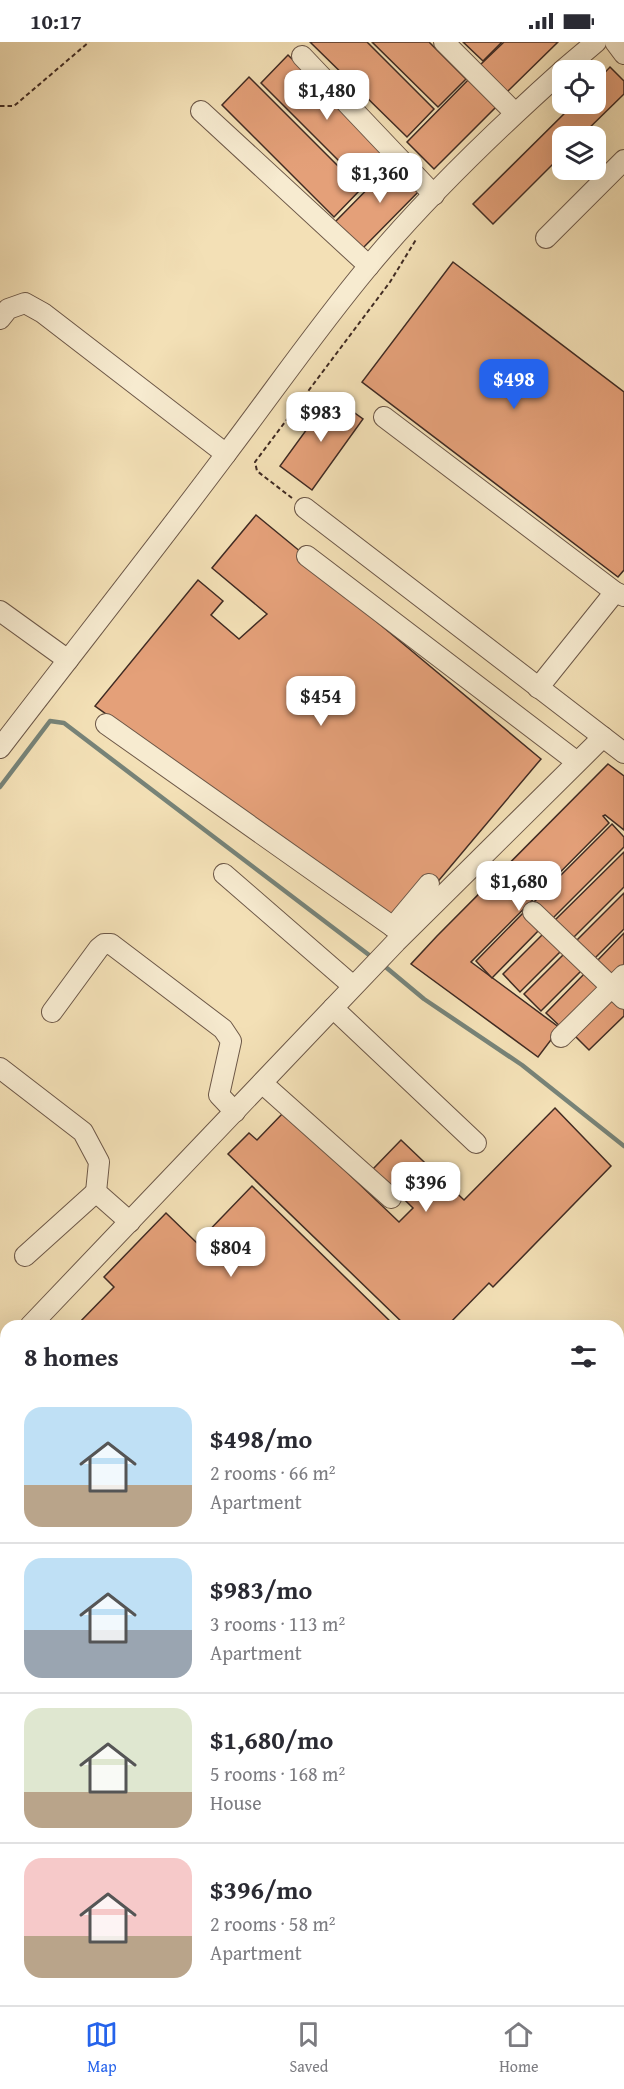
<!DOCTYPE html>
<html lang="en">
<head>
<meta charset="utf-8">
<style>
  :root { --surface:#fff; --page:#f7f7f7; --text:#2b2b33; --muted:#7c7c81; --line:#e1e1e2; --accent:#2563eb }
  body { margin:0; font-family:"Gentium Book Plus",serif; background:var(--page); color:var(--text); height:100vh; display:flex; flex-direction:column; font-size:22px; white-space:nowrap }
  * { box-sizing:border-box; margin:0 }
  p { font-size:20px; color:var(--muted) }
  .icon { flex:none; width:33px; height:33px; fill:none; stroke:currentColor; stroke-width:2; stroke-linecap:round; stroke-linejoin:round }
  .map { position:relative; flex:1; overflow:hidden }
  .panel { position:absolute; left:0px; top:1278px; width:624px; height:686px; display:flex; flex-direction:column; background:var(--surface); border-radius:18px 18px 0 0; box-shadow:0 6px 24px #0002 }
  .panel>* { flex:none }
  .controls { position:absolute; left:552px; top:18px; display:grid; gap:12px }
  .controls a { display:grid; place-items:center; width:54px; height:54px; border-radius:12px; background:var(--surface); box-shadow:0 6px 24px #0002; font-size:30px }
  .price { position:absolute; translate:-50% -51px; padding:0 14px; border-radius:12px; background:#fff; color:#222; font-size:20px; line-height:39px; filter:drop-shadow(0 2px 3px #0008) }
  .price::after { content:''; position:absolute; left:50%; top:36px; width:18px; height:14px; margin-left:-9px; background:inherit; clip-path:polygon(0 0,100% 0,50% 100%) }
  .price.selected { background:var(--accent); color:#fff }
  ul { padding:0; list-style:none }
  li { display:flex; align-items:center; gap:18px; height:150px; padding:0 24px }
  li+li { border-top:2px solid var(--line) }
  li span { display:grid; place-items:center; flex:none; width:168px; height:120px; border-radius:18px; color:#555 }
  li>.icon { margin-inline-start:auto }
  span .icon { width:72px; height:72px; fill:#fffc; stroke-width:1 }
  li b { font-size:26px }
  h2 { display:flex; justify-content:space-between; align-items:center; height:72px; padding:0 24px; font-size:26px }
  .status { display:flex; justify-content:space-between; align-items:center; height:42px; padding:0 30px; background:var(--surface); direction:ltr }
  .status svg { height:16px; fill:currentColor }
  .dock { display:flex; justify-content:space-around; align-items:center; height:84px; border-top:2px solid var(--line); background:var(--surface); font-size:16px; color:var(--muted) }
  .dock a { display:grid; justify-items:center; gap:3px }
  .dock .selected { color:var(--accent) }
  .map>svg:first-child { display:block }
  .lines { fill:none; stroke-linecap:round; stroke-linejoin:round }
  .stream { stroke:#778378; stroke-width:4.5 }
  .building { fill:#e4a079; stroke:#402b23; stroke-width:1.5 }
  .minor-casing { stroke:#6d5848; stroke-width:22 }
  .path { stroke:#402b23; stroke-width:2; stroke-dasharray:4.5 3; stroke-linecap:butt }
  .minor { stroke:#f7ebd0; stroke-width:20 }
</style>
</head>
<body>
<div class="status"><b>10:17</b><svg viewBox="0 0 49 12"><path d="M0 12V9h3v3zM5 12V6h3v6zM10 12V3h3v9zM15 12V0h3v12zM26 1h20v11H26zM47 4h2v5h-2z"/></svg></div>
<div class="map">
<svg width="624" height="1963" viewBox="0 0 624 1963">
  <rect width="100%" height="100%" fill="#f3e0b6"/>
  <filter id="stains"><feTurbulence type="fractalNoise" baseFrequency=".00333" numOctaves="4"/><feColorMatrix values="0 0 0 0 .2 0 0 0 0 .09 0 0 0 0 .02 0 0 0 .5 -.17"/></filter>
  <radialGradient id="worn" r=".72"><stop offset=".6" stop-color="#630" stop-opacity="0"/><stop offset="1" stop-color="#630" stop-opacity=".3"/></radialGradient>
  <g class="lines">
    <g class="stream">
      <polyline points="0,745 50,679 64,681 373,916"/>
      <polyline points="382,922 424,957 522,1023 624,1104"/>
    </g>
  </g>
  <g class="building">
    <polygon points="310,0 367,0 434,67 407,95"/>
    <polygon points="372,0 429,0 466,37 438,65"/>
    <polygon points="463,0 502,0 483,19"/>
    <polygon points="504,0 558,0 507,50 480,23"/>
    <polygon points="288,13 393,117 365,145 261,41"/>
    <polygon points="610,25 624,39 624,52 581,94 562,94 562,113 493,182 473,162 574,62 596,62 596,40"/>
    <polygon points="249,35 361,147 334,175 222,63"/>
    <polygon points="469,37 497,64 434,127 407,100"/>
    <polygon points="397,117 424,144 362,207 335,180"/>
    <polygon points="453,220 624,350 624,528 618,535 362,340"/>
    <polygon points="331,354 363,377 312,448 280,424"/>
    <polygon points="256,473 307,515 304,519 541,717 408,875 390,875 95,664 198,538 223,559 211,573 239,597 267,572 212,526"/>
    <polygon points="608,722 624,734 624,788 605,773 603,774 609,781 471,920 560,986 538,1015 411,922 437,894"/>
    <polygon points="612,782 624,795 624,805 550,879 532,862"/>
    <polygon points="624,810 624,845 570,899 552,881"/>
    <polygon points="624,851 624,887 591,920 573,902"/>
    <polygon points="524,870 541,886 492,936 476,919"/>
    <polygon points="545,890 563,907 520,950 503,932"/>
    <polygon points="624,891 624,927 612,940 594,922"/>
    <polygon points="566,910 583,927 541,969 524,952"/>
    <polygon points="586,930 603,947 563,987 546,971"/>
    <polygon points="611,953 624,967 624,974 589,1008 572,991"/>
    <polygon points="555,1066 611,1124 493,1245 489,1241 447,1284 406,1284 228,1112 249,1091 257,1098 284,1070 399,1180 413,1166 373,1127 401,1098 464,1158"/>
    <polygon points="252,1144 395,1284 76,1284 114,1245 104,1235 166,1171 197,1201"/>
    <polygon points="6,1356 6,1414 0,1408 0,1362"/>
    <polygon points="624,1724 624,1761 618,1755 618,1730"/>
    <polygon points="618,1760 624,1766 624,1872 618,1866"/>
    <polygon points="618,1874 624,1880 624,1957 618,1951"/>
  </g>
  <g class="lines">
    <defs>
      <g id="minor">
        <polyline points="444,0 515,71"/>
        <polyline points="615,0 624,12"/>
        <polyline points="302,14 434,153"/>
        <polyline points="563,28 596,0"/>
        <polyline points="201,69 369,224"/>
        <polyline points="546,196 624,118"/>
        <polyline points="0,277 8,267 25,261 43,271 226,412"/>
        <polyline points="384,375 615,550 624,554"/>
        <polyline points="305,466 624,711"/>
        <polyline points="307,514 577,720"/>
        <polyline points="0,569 68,618"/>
        <polyline points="538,646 615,550"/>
        <polyline points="106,682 403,892"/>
        <path d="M0,706C75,608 152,511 226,412C273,350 318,285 368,225C427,154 494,90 562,29"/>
        <polyline points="224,832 353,944"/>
        <polyline points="533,870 624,957"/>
        <polyline points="393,885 429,842"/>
        <polyline points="333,966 476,1101"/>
        <polyline points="52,970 99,906 104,902 111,902 223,987 231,999 219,1053 235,1070"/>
        <polyline points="561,995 624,933"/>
        <polyline points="0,1026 83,1090 99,1120 96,1150 130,1180"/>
        <polyline points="262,1041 391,1156"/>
        <polyline points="25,1214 96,1150"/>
        <polyline points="30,1284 396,900 603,695"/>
        <polyline points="0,1315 6,1308"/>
        <polyline points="618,1475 624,1469"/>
        <polyline points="0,1487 6,1494"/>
        <polyline points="0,1520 6,1513"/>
        <polyline points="0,1626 6,1630"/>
        <polyline points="0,1716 6,1708"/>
        <polyline points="0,1890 6,1882"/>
        <polyline points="0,1937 6,1942"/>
        <polyline points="27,1958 35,1963"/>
        <polyline points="445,1958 452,1963"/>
        <polyline points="598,1959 602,1963"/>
        <polyline points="78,1963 82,1958"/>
        <polyline points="215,1963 220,1958"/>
        <polyline points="352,1963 356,1958"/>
      </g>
    </defs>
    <use href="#minor" class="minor-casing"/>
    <g class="path">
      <polyline points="0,64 14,64 89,0"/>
      <polyline points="292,456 257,429 255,420 390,240 417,196"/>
    </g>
    <use href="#minor" class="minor"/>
  </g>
  <rect width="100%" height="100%" filter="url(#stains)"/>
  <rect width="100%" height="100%" fill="url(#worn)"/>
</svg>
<div class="controls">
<a><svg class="icon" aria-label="locate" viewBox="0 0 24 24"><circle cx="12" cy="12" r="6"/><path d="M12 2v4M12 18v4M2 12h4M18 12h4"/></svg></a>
<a><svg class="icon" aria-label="layers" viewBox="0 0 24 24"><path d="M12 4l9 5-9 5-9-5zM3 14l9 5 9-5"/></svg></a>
</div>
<b class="price" style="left:327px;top:79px">$1,480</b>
<b class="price" style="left:380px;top:162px">$1,360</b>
<b class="price selected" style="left:514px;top:368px">$498</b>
<b class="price" style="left:321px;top:401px">$983</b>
<b class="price" style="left:321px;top:685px">$454</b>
<b class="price" style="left:519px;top:870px">$1,680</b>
<b class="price" style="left:426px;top:1171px">$396</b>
<b class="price" style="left:231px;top:1236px">$804</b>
<section class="panel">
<h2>8 homes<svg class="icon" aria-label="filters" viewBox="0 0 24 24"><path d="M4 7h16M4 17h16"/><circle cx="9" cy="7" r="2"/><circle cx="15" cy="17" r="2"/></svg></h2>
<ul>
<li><span style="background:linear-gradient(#bfe0f5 65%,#b9a48a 0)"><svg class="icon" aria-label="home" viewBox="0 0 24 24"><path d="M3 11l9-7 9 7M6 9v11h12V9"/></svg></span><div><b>$498/mo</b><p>2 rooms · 66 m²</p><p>Apartment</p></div></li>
<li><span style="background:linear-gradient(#bfe0f5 60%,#9aa5b1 0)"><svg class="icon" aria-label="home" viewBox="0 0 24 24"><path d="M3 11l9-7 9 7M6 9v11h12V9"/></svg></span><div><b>$983/mo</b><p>3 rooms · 113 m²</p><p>Apartment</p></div></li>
<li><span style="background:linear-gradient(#dfe7d0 70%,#b9a48a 0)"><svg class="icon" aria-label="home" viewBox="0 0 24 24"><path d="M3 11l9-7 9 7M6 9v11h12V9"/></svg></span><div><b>$1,680/mo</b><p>5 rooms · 168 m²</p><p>House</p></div></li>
<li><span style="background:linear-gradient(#f6c9c9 65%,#b9a48a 0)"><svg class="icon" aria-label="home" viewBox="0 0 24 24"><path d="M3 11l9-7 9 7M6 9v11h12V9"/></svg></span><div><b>$396/mo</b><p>2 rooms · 58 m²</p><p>Apartment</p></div></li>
</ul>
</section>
</div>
<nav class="dock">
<a class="selected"><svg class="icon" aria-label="map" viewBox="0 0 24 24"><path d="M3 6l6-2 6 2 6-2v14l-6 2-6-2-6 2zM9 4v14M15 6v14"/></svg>Map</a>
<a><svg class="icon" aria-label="saved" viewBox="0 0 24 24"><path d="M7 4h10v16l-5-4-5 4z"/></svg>Saved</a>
<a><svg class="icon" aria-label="home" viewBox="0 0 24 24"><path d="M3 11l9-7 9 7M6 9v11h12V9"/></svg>Home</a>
</nav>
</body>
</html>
